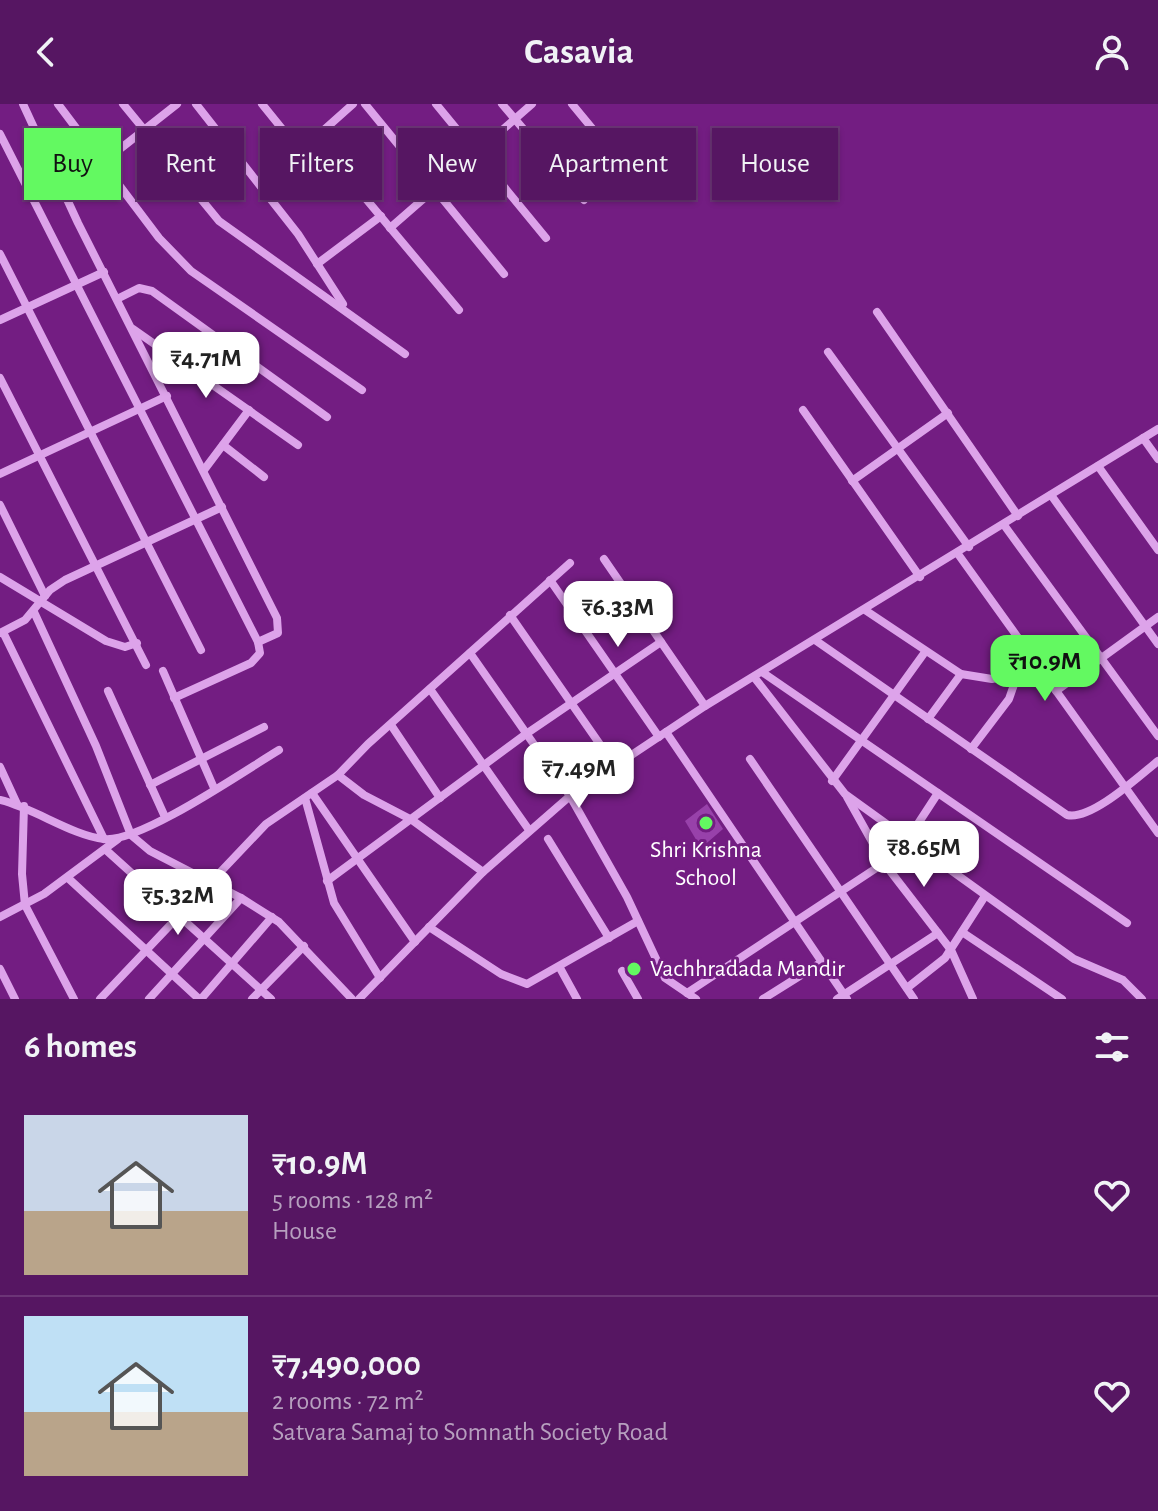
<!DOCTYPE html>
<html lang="en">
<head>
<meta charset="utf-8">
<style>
  :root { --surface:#561662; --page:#5f236b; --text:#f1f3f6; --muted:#b69fbe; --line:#6c3577; --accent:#63f961 }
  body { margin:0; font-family:"Alegreya Sans",sans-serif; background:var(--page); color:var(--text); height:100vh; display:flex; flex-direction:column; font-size:30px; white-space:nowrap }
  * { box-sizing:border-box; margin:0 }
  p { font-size:26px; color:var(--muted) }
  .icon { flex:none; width:44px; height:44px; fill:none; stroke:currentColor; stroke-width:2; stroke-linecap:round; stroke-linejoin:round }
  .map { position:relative; height:895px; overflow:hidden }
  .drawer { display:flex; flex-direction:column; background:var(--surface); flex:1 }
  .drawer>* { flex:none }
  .hud { position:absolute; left:24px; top:24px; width:1110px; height:72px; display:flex; gap:16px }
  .price { position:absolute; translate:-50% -68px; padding:0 18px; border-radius:16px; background:#fff; color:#222; font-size:26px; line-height:52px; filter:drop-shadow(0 2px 4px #0008) }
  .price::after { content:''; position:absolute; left:50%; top:48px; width:24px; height:18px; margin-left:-12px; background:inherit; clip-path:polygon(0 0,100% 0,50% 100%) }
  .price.on { background:var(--accent); color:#111 }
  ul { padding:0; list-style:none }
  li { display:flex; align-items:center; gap:24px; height:200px; padding:0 24px }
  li+li { border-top:2px solid var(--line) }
  li span { display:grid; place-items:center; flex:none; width:224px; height:160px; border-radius:0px; color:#555 }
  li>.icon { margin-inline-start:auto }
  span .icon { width:96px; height:96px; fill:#fffc; stroke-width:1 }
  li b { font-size:34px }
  h2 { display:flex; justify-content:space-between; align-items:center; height:96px; padding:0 24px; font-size:34px }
  .tag { padding:0 28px; border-radius:0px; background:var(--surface); box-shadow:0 2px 6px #0004,0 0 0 2px var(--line); font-size:28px; line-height:72px }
  .tag.on { background:var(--accent); color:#111 }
  header { display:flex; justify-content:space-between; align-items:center; height:104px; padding:0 24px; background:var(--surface); font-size:36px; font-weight:600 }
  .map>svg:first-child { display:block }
  .building { fill:#9841aa }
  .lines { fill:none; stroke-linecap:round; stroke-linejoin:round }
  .minor { stroke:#dda3ea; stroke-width:8 }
  .poi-dot { fill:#63f961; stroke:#731d82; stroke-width:3 }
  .labels { text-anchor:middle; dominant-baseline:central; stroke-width:6; stroke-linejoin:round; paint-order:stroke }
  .poi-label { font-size:24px; fill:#fff; stroke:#731d82 }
</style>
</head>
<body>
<header><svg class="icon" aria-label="back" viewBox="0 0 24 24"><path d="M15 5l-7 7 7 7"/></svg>Casavia<svg class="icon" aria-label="person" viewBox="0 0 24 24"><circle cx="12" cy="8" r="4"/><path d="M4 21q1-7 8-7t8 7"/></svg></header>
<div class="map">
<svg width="1158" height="895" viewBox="0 0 1158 895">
  <rect width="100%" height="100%" fill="#731d82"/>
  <polygon class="building" points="707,700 723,725 701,744 685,717"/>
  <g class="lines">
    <g class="minor">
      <polyline points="23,0 78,119 277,514 278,529 258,538"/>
      <polyline points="58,0 159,134 191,167 362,286"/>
      <polyline points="123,0 219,117 405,250"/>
      <polyline points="196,0 298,130 343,200"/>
      <polyline points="262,0 300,47"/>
      <polyline points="365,0 504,170"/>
      <polyline points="436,0 546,134"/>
      <polyline points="502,0 584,96"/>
      <polyline points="572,0 624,63"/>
      <polyline points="0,30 258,538 260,549 251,559 174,594"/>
      <polyline points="315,34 459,206"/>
      <polyline points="261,82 353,0"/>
      <polyline points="64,89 177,0"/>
      <polyline points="390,124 532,0"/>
      <polyline points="0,150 201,546"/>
      <polyline points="317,160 381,112"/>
      <polyline points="117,195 139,184 152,187 327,313"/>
      <polyline points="877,208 1018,412"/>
      <polyline points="0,216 104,168"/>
      <polyline points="133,225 298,341"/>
      <polyline points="828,248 969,443"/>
      <polyline points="0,274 146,561"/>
      <polyline points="803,306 920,473"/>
      <polyline points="1143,334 1158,355"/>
      <polyline points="223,341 264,373"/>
      <polyline points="1098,362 1158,446"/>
      <polyline points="204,366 249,306"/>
      <polyline points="0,370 167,292"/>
      <polyline points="852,377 948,309"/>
      <polyline points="1051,391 1158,540"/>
      <polyline points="0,401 45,492"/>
      <polyline points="1004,421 1158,632"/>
      <polyline points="958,450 1158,729"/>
      <polyline points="604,455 705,602"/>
      <polyline points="0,473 106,537 125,543 137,539"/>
      <polyline points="550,476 659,633"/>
      <polyline points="865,506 961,570 992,575 1040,564"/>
      <polyline points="34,508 96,642 131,731 150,747 241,794 279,818 352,895"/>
      <polyline points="510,511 615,662"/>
      <polyline points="3,528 104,735"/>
      <polyline points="0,529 25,516 50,486 65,476 222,403"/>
      <path d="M815,536L1067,711C1091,717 1139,672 1158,657"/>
      <polyline points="470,549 570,692 627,793 665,874 696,895"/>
      <polyline points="163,567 214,684"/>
      <polyline points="762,568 1127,819"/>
      <polyline points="754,573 845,690 1074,855 1123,876 1142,895"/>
      <polyline points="430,585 529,726"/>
      <polyline points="108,587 165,713"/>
      <polyline points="1056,587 1158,513"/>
      <polyline points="928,615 961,570"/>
      <polyline points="391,621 440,694"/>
      <polyline points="666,628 847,895"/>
      <polyline points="971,645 1009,595 1017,572"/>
      <polyline points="750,655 914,895"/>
      <polyline points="0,663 17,700"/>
      <polyline points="338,671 364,691 412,716 483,768"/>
      <polyline points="832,677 925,548"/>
      <polyline points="150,681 264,623"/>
      <polyline points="312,689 415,838"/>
      <polyline points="847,693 884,759 951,846 973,895"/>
      <polyline points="305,694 334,799 380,874"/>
      <path d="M0,696C34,704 73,732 104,735C140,739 244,667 279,646"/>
      <polyline points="24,702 22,770 25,801 74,895"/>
      <polyline points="548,735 609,834"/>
      <polyline points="106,746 271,895"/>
      <polyline points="68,774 199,895"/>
      <polyline points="327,777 526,630 661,538"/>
      <polyline points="0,813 44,790 118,735"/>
      <polyline points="429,823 501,870 527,880 638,817"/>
      <polyline points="962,828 1062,895"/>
      <polyline points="560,864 577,895"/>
      <polyline points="0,865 15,895"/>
      <polyline points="622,867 638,895"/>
      <polyline points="907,884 945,854 985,792"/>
      <polyline points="687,889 884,759 908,735 938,689"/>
      <polyline points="100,895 266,720 338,671 368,640 570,459"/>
      <polyline points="149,895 241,794"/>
      <polyline points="201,895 272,813"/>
      <polyline points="252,895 304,842"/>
      <polyline points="359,895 483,768 570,692 705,602 1158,325"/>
      <polyline points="763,895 822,858"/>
      <polyline points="837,895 938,829"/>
    </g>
  </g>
  <g class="poi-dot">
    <circle cx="706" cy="719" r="8"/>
    <circle cx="634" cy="865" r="8"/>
  </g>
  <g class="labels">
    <g class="poi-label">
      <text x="706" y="746">Shri Krishna<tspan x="706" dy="28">School</tspan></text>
      <text x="650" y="865" text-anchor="start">Vachhradada Mandir</text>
    </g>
  </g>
</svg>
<b class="price" style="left:206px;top:296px">₹4.71M</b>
<b class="price" style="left:618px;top:545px">₹6.33M</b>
<b class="price on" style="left:1045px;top:599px">₹10.9M</b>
<b class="price" style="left:579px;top:706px">₹7.49M</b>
<b class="price" style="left:924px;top:785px">₹8.65M</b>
<b class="price" style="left:178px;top:833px">₹5.32M</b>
<div class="hud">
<a class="tag on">Buy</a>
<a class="tag">Rent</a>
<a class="tag">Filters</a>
<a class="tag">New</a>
<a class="tag">Apartment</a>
<a class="tag">House</a>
</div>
</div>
<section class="drawer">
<h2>6 homes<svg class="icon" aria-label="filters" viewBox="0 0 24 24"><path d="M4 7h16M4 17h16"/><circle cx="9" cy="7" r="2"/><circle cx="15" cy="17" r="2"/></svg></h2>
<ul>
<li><span style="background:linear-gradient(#c9d6e8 60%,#b9a48a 0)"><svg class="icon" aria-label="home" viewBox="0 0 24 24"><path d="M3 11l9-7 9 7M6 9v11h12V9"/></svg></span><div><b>₹10.9M</b><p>5 rooms · 128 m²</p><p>House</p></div><svg class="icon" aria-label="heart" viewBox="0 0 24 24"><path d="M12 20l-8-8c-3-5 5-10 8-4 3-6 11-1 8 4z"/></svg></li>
<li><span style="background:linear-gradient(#bfe0f5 60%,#b9a48a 0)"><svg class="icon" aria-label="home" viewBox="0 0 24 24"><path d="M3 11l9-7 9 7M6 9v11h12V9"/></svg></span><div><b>₹7,490,000</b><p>2 rooms · 72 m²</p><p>Satvara Samaj to Somnath Society Road</p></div><svg class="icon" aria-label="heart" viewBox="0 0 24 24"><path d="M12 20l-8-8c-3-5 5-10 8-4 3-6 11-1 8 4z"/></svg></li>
</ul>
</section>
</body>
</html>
